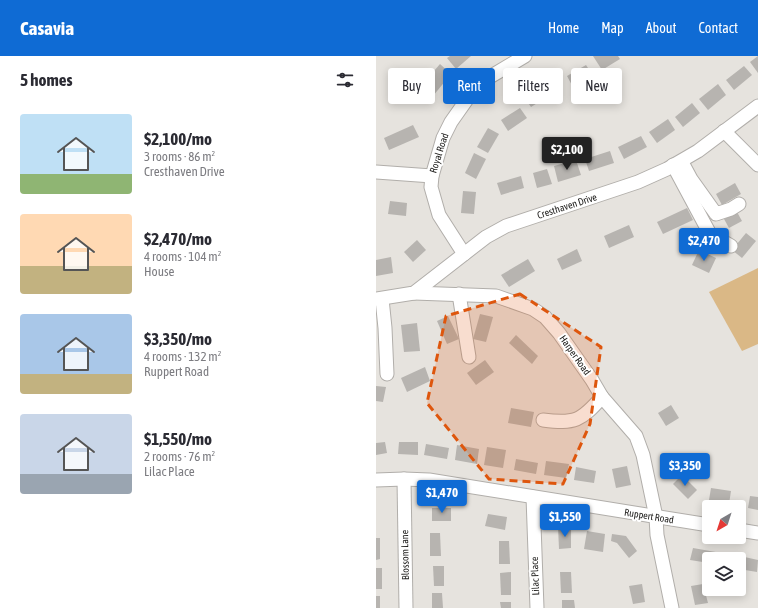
<!DOCTYPE html>
<html lang="en">
<head>
<meta charset="utf-8">
<style>
  :root { --surface:#fff; --page:#f7f7f7; --text:#2b2b33; --muted:#7c7c81; --accent:#0f6bd4 }
  body { margin:0; font-family:"Asap Condensed",sans-serif; background:var(--page); color:var(--text); height:100vh; display:flex; flex-direction:column; font-size:15px; white-space:nowrap }
  * { box-sizing:border-box; margin:0 }
  p { font-size:13px; color:var(--muted) }
  .icon { flex:none; width:22px; height:22px; fill:none; stroke:currentColor; stroke-width:2; stroke-linecap:round; stroke-linejoin:round }
  .map { position:relative; flex:1; overflow:hidden }
  .sheet { display:flex; flex-direction:column; background:var(--surface); width:376px }
  .sheet>* { flex:none }
  .banner { position:absolute; left:12px; top:12px; width:310px; height:36px; display:flex; gap:8px }
  .needle { width:26px; rotate:219deg }
  .controls { position:absolute; left:326px; top:444px; display:grid; gap:8px }
  .controls a { display:grid; place-items:center; width:44px; height:44px; border-radius:4px; background:var(--surface); box-shadow:0 2px 10px #0003; font-size:20px }
  .price { position:absolute; translate:-50% -34px; padding:0 9px; border-radius:4px; background:var(--accent); color:#fff; font-size:13px; line-height:26px; filter:drop-shadow(0 1px 2px #0008) }
  .price::after { content:''; position:absolute; left:50%; top:24px; width:12px; height:9px; margin-left:-6px; background:inherit; clip-path:polygon(0 0,100% 0,50% 100%) }
  .price.selected { background:#222; color:#fff }
  ul { padding:0; list-style:none }
  li { display:flex; align-items:center; gap:12px; height:100px; padding:0 20px }
  li span { display:grid; place-items:center; flex:none; width:112px; height:80px; border-radius:4px; color:#555 }
  li>.icon { margin-inline-start:auto }
  span .icon { width:48px; height:48px; fill:#fffc; stroke-width:1 }
  li b { font-size:17px }
  h2 { display:flex; justify-content:space-between; align-items:center; height:48px; padding:0 20px; font-size:17px }
  .pill { padding:0 14px; border-radius:4px; background:var(--surface); box-shadow:0 2px 10px #0003; font-size:14px; line-height:36px }
  .pill.selected { background:var(--accent); color:#fff }
  header { display:flex; align-items:center; gap:24px; box-sizing:border-box; height:56px; padding:0 20px; background:var(--accent); color:#fff }
  header strong { font-size:19px }
  nav { display:flex; gap:22px; margin-inline-start:auto; font-size:14px }
  main { display:flex; flex:1; min-height:0 }
  .map>svg:first-child { display:block }
  .green { fill:#dab886 }
  .building { fill:#b7b4b0 }
  .lines { fill:none; stroke-linecap:round; stroke-linejoin:round }
  .minor-casing { stroke:#b1aeaa; stroke-width:15 }
  .minor { stroke:#fff; stroke-width:13 }
  .marked { fill:#de560d; fill-opacity:0.2; stroke:#de560d; stroke-width:3; stroke-dasharray:8 5; stroke-linejoin:round }
  .labels { text-anchor:middle; dominant-baseline:central; stroke-width:4; stroke-linejoin:round; paint-order:stroke }
  .street-label { font-size:10px; fill:#1b1a18; stroke:#fff }
</style>
</head>
<body>
<header>
<strong>Casavia</strong>
<nav><a>Home</a><a>Map</a><a>About</a><a>Contact</a></nav>
</header>
<main>
<section class="sheet">
<h2>5 homes<svg class="icon" aria-label="filters" viewBox="0 0 24 24"><path d="M4 7h16M4 17h16"/><circle cx="9" cy="7" r="2"/><circle cx="15" cy="17" r="2"/></svg></h2>
<ul>
<li><span style="background:linear-gradient(#bfe0f5 75%,#8fb573 0)"><svg class="icon" aria-label="home" viewBox="0 0 24 24"><path d="M3 11l9-7 9 7M6 9v11h12V9"/></svg></span><div><b>$2,100/mo</b><p>3 rooms · 86 m²</p><p>Cresthaven Drive</p></div></li>
<li><span style="background:linear-gradient(#ffd9b3 65%,#c2b280 0)"><svg class="icon" aria-label="home" viewBox="0 0 24 24"><path d="M3 11l9-7 9 7M6 9v11h12V9"/></svg></span><div><b>$2,470/mo</b><p>4 rooms · 104 m²</p><p>House</p></div></li>
<li><span style="background:linear-gradient(#a9c7e8 75%,#c2b280 0)"><svg class="icon" aria-label="home" viewBox="0 0 24 24"><path d="M3 11l9-7 9 7M6 9v11h12V9"/></svg></span><div><b>$3,350/mo</b><p>4 rooms · 132 m²</p><p>Ruppert Road</p></div></li>
<li><span style="background:linear-gradient(#c9d6e8 75%,#9aa5b1 0)"><svg class="icon" aria-label="home" viewBox="0 0 24 24"><path d="M3 11l9-7 9 7M6 9v11h12V9"/></svg></span><div><b>$1,550/mo</b><p>2 rooms · 76 m²</p><p>Lilac Place</p></div></li>
</ul>
</section>
<div class="map">
<svg width="382" height="552" viewBox="0 0 382 552">
  <rect width="100%" height="100%" fill="#e6e3de"/>
  <polygon class="green" points="382,212 382,288 366,295 333,236"/>
  <g class="building">
    <polygon points="74,0 95,0 80,13 71,2"/>
    <polygon points="217,0 242,0 244,3 226,14"/>
    <polygon points="382,0 382,17 374,6"/>
    <polygon points="64,8 75,18 57,40 45,30"/>
    <polygon points="210,9 218,21 198,33 191,20"/>
    <polygon points="368,10 376,19 358,34 350,24"/>
    <polygon points="178,22 185,32 155,51 148,41"/>
    <polygon points="342,28 350,39 332,54 323,43"/>
    <polygon points="316,47 324,57 307,71 299,61"/>
    <polygon points="144,52 151,62 132,75 125,64"/>
    <polygon points="292,63 299,74 281,87 273,76"/>
    <polygon points="37,69 43,81 13,94 8,82"/>
    <polygon points="112,72 123,78 112,97 101,91"/>
    <polygon points="265,80 271,91 248,103 242,91"/>
    <polygon points="234,95 238,107 213,115 209,103"/>
    <polygon points="98,97 110,103 100,123 89,117"/>
    <polygon points="200,104 205,119 182,126 178,110"/>
    <polygon points="171,113 176,128 161,132 157,117"/>
    <polygon points="145,120 148,132 125,139 121,127"/>
    <polygon points="359,127 365,138 346,149 340,138"/>
    <polygon points="87,135 100,136 98,158 85,157"/>
    <polygon points="14,145 31,147 30,160 12,158"/>
    <polygon points="311,152 317,164 287,178 281,166"/>
    <polygon points="361,156 366,165 353,172 348,163"/>
    <polygon points="253,169 258,181 233,192 228,180"/>
    <polygon points="370,177 380,185 366,202 356,194"/>
    <polygon points="41,184 50,194 37,206 28,196"/>
    <polygon points="201,193 206,205 186,214 181,203"/>
    <polygon points="323,194 340,202 333,217 316,209"/>
    <polygon points="15,201 17,217 0,220 0,204"/>
    <polygon points="152,203 159,215 133,231 125,219"/>
    <polygon points="104,258 117,261 110,286 97,283"/>
    <polygon points="72,260 83,283 71,288 61,265"/>
    <polygon points="41,267 44,295 28,296 25,269"/>
    <polygon points="140,279 162,300 156,308 133,287"/>
    <polygon points="109,304 118,316 100,329 91,317"/>
    <polygon points="49,311 54,325 31,336 25,322"/>
    <polygon points="0,330 10,331 7,346 0,345"/>
    <polygon points="295,349 303,362 290,370 282,357"/>
    <polygon points="135,352 158,356 155,371 132,367"/>
    <polygon points="9,386 11,397 0,399 0,387"/>
    <polygon points="23,386 42,386 42,399 22,398"/>
    <polygon points="50,388 73,392 71,403 48,399"/>
    <polygon points="81,389 103,393 101,408 79,404"/>
    <polygon points="111,391 130,394 127,412 108,409"/>
    <polygon points="140,403 162,407 160,418 138,414"/>
    <polygon points="170,405 193,408 190,422 168,419"/>
    <polygon points="251,410 255,429 240,432 236,413"/>
    <polygon points="200,411 220,415 218,427 198,424"/>
    <polygon points="306,419 321,434 312,443 297,428"/>
    <polygon points="335,432 355,435 353,448 333,444"/>
    <polygon points="374,440 382,441 382,454 372,452"/>
    <rect x="56" y="452" width="19" height="13"/>
    <polygon points="112,458 131,461 129,474 109,470"/>
    <polygon points="182,471 195,471 195,492 183,493"/>
    <polygon points="211,475 229,478 227,496 208,493"/>
    <polygon points="54,477 64,477 65,500 54,500"/>
    <polygon points="236,478 250,480 261,495 253,502 241,487 235,485"/>
    <polygon points="0,482 4,482 4,503 0,504"/>
    <polygon points="123,485 133,485 134,508 123,508"/>
    <polygon points="317,492 351,498 350,503 333,503 333,507 314,504"/>
    <polygon points="364,500 382,504 381,516 363,513"/>
    <polygon points="57,510 68,510 68,530 58,530"/>
    <rect x="0" y="512" width="6" height="21"/>
    <polygon points="135,516 135,539 125,539 124,517"/>
    <polygon points="184,516 195,516 196,537 185,537"/>
    <polygon points="266,528 269,546 257,548 253,530"/>
    <polygon points="327,528 332,547 319,549 315,530"/>
    <polygon points="56,537 66,537 67,552 56,552"/>
    <rect x="0" y="540" width="4" height="12"/>
    <polygon points="186,544 198,544 199,552 186,552"/>
    <polygon points="124,546 135,546 135,552 125,552"/>
  </g>
  <g class="lines">
    <defs>
      <g id="minor">
        <polyline points="348,75 382,109"/>
        <polyline points="297,109 334,178 355,190"/>
        <polyline points="308,110 315,123 340,158 355,153 363,148"/>
        <polyline points="0,116 56,120"/>
        <polyline points="88,198 63,159 55,131 56,120 67,82 75,66 94,39 112,22 149,0"/>
        <polyline points="38,237 120,240 157,253 169,261 183,277 216,324 226,341 260,380 267,399 280,461 281,479 296,552"/>
        <polyline points="83,238 93,301"/>
        <polyline points="0,243 38,237 110,181 130,170 262,126 291,113 322,95 382,50"/>
        <polyline points="6,243 9,272 11,318"/>
        <path d="M167,364C199,368 205,365 226,341"/>
        <polyline points="28,423 30,552"/>
        <polyline points="0,424 28,423 53,424 333,469"/>
        <polyline points="157,441 161,552"/>
        <polyline points="363,474 382,477"/>
      </g>
    </defs>
    <use href="#minor" class="minor-casing"/>
    <use href="#minor" class="minor"/>
  </g>
  <path class="marked" d="M144,238L225,291L214,368L187,428L113,423L51,347L70,260Z"/>
  <g class="labels">
    <g class="street-label">
      <text transform="translate(63 97) rotate(-72)">Royal Road</text>
      <text transform="translate(191 150) rotate(-18)">Cresthaven Drive</text>
      <text transform="translate(199 299) rotate(55)">Harper Road</text>
      <text transform="translate(273 460) rotate(9)">Ruppert Road</text>
      <text transform="translate(29 499) rotate(-91)">Blossom Lane</text>
      <text transform="translate(159 520) rotate(-92)">Lilac Place</text>
    </g>
  </g>
</svg>
<div class="controls">
<a><svg class="needle" viewBox="-14 -14 28 28"><path d="M0-13l5 13h-10z" fill="#e53935"/><path d="M0 13l5-13h-10z" fill="#7c7c81"/></svg></a>
<a><svg class="icon" aria-label="layers" viewBox="0 0 24 24"><path d="M12 4l9 5-9 5-9-5zM3 14l9 5 9-5"/></svg></a>
</div>
<b class="price selected" style="left:191px;top:115px">$2,100</b>
<b class="price" style="left:328px;top:206px">$2,470</b>
<b class="price" style="left:309px;top:431px">$3,350</b>
<b class="price" style="left:66px;top:458px">$1,470</b>
<b class="price" style="left:189px;top:482px">$1,550</b>
<div class="banner">
<a class="pill">Buy</a>
<a class="pill selected">Rent</a>
<a class="pill">Filters</a>
<a class="pill">New</a>
</div>
</div>
</main>
</body>
</html>
